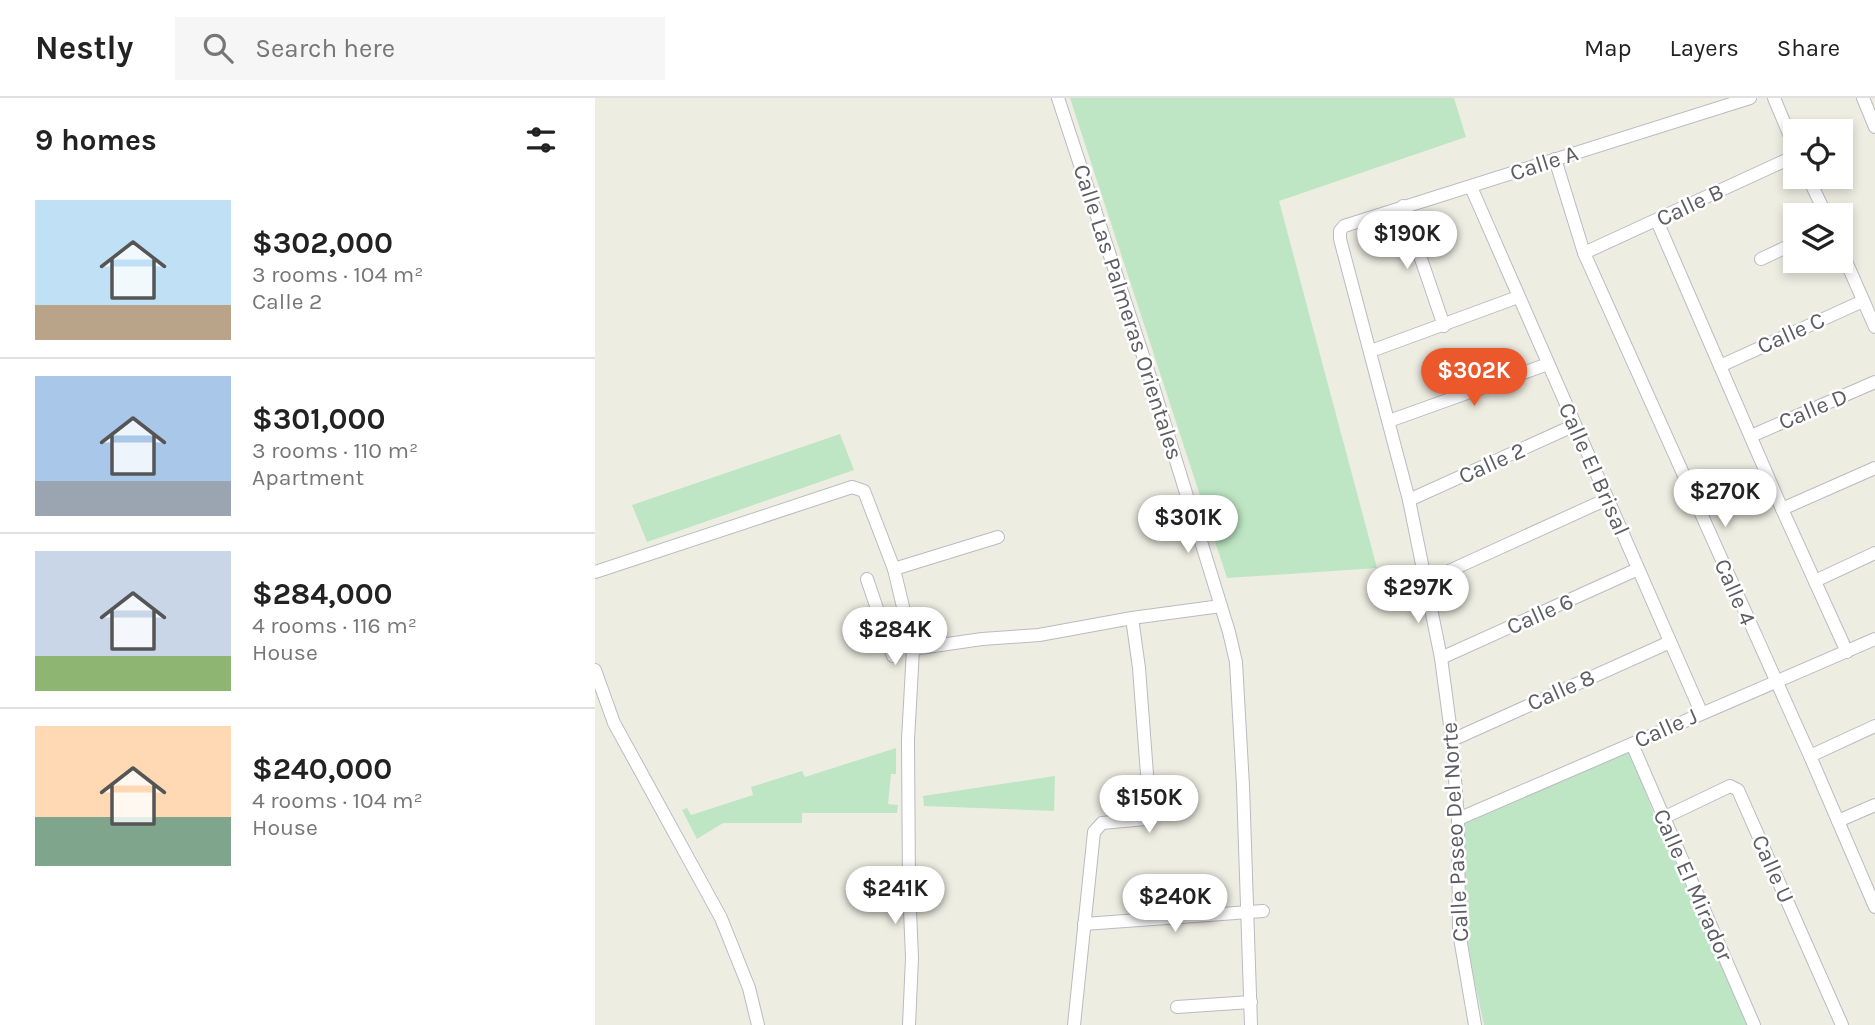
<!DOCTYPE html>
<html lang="en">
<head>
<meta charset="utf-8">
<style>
  :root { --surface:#fff; --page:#f6f6f6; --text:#222; --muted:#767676; --line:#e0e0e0; --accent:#ea582c }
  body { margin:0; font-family:Karla,sans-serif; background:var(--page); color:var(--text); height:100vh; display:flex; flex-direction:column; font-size:26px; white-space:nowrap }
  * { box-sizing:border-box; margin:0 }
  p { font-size:23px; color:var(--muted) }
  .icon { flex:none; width:38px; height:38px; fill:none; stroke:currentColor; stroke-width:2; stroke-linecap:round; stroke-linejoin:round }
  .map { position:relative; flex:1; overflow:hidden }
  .panel { display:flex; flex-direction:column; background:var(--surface); width:595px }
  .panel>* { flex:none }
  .tools { position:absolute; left:1188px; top:21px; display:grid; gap:14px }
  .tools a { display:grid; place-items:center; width:70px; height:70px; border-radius:0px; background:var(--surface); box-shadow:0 4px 10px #0003; font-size:35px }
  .price { position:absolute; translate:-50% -60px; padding:0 16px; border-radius:24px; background:#fff; color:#222; font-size:23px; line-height:46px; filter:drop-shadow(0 2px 4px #0008) }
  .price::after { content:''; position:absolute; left:50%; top:42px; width:21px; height:16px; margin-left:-10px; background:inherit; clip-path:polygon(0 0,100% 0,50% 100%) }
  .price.on { background:var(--accent); color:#fff }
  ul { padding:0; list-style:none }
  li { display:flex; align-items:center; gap:21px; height:175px; padding:0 35px }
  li+li { border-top:2px solid var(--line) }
  li span { display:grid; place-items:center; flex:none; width:196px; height:140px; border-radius:0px; color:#555 }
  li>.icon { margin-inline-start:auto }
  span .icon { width:84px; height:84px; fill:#fffc; stroke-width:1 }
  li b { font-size:30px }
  h2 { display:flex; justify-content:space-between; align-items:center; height:84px; padding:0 35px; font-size:30px }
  header { display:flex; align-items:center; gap:42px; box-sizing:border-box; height:98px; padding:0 35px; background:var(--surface); border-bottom:2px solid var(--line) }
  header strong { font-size:33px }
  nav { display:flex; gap:38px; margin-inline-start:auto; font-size:24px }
  .search { width:490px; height:63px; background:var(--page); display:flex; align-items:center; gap:18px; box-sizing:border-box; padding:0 24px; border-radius:0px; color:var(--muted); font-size:26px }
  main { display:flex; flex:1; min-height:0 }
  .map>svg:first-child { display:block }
  .green { fill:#bee6c4 }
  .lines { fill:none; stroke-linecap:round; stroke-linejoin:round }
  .street-casing { stroke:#babbc1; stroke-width:14 }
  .street { stroke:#fff; stroke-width:12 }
  .labels { text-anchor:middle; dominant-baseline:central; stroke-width:5; stroke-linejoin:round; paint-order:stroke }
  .street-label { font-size:23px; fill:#5b5d63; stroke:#fff }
</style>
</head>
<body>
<header>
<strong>Nestly</strong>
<div class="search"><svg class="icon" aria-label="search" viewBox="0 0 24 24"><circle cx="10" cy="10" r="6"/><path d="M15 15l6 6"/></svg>Search here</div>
<nav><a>Map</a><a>Layers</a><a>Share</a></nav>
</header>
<main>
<section class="panel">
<h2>9 homes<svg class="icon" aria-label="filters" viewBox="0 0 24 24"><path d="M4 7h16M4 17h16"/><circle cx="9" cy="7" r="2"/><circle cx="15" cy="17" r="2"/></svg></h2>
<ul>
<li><span style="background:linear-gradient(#bfe0f5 75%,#b9a48a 0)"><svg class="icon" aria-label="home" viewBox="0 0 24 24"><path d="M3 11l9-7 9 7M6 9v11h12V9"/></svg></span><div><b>$302,000</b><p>3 rooms · 104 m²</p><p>Calle 2</p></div></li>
<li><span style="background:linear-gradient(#a9c7e8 75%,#9aa5b1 0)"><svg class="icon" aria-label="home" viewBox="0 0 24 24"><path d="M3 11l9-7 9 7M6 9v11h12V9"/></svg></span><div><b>$301,000</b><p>3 rooms · 110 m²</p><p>Apartment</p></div></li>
<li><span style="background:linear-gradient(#c9d6e8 75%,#8fb573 0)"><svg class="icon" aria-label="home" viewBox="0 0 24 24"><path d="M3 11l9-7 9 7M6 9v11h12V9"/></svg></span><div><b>$284,000</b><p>4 rooms · 116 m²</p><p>House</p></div></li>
<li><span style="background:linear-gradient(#ffd9b3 65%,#7fa58c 0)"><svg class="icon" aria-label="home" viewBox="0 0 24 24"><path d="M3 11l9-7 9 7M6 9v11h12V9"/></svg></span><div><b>$240,000</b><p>4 rooms · 104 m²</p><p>House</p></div></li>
</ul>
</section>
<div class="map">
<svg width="1280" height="927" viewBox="0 0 1280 927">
  <rect width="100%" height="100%" fill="#eeede2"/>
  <g class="green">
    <polygon points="475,0 859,0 871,39 684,103 782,470 632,480"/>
    <polygon points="245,336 259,372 52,444 37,407"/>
    <polygon points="301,650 301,676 296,676 293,706 303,707 302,715 207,715 207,725 128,725 102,741 87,712 92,710 96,717 158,697 156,689 207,673 210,679"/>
    <polygon points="1035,653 1061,722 1154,927 889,927 877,872 871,831 869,726"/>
    <polygon points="460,678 459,713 329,708 328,698"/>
  </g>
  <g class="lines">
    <defs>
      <g id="street">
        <polyline points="463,0 557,285 634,534 641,564 648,688 656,927"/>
        <polyline points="1179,0 1200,50"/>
        <polyline points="1268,0 1280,29"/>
        <polyline points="960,61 989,155 1215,658 1280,809"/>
        <polyline points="1213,79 1231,117"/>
        <polyline points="876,89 1106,614"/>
        <polyline points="808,108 849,228"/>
        <polyline points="1062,123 1187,411 1252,554"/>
        <polyline points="1246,152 1280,229"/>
        <polyline points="989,155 1200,58"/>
        <polyline points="1166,161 1200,145"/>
        <polyline points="776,253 923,199"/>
        <polyline points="1125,268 1268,203"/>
        <polyline points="794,323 953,266"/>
        <polyline points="1156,338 1280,284"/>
        <polyline points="814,402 980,327"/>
        <polyline points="1187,411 1280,370"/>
        <polyline points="299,471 403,439"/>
        <polyline points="0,474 257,389 269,393 299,471 318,551 313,642 314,788 317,860 314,927"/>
        <polyline points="272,481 298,558"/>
        <polyline points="832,483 1012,401"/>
        <polyline points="1220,483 1280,455"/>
        <polyline points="318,551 387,541 444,537 537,520 626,508"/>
        <polyline points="846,560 1043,471"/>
        <polyline points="0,572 19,625 126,820 154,890 163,927"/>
        <polyline points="857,642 1075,544"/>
        <polyline points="1037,646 1159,927"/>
        <polyline points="1215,658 1280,628"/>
        <polyline points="1068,720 1135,688 1143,692 1247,927"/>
        <polyline points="863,721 1280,541"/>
        <polyline points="1243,723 1280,707"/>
        <polyline points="489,826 668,813"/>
        <polyline points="582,909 656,904"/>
        <polyline points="479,927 499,734 507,725 550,721 555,716 544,570 537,520"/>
        <polyline points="880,927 864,834 863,721 857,642 846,560 814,402 745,141 745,133 749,128 1155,0"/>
      </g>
    </defs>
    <use href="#street" class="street-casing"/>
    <use href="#street" class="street"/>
  </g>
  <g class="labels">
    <g class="street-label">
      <text transform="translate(949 65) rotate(-18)">Calle A</text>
      <text transform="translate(1095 107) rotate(-25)">Calle B</text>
      <text transform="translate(533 214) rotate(72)">Calle Las Palmeras Orientales</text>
      <text transform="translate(1196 235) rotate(-24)">Calle C</text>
      <text transform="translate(1218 311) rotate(-23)">Calle D</text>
      <text transform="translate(897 365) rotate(-24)">Calle 2</text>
      <text transform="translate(999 371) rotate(66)">Calle El Brisal</text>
      <text transform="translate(1140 494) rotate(66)">Calle 4</text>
      <text transform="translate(945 516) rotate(-24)">Calle 6</text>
      <text transform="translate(966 592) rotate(-24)">Calle 8</text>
      <text transform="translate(1071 630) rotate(-24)">Calle J</text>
      <text transform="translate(860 734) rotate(-93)">Calle Paseo Del Norte</text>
      <text transform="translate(1178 771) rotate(66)">Calle U</text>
      <text transform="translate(1098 787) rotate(66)">Calle El Mirador</text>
    </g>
  </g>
</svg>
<div class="tools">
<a><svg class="icon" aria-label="locate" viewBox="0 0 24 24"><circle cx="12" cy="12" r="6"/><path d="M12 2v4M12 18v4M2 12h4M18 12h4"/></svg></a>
<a><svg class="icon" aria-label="layers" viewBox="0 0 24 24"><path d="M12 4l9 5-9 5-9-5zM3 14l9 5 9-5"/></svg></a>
</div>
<b class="price" style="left:812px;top:173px">$190K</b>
<b class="price on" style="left:879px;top:310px">$302K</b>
<b class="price" style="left:1130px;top:431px">$270K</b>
<b class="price" style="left:593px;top:457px">$301K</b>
<b class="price" style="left:823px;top:527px">$297K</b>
<b class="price" style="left:300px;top:569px">$284K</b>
<b class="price" style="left:554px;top:737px">$150K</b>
<b class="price" style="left:300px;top:828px">$241K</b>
<b class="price" style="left:580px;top:836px">$240K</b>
</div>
</main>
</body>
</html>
